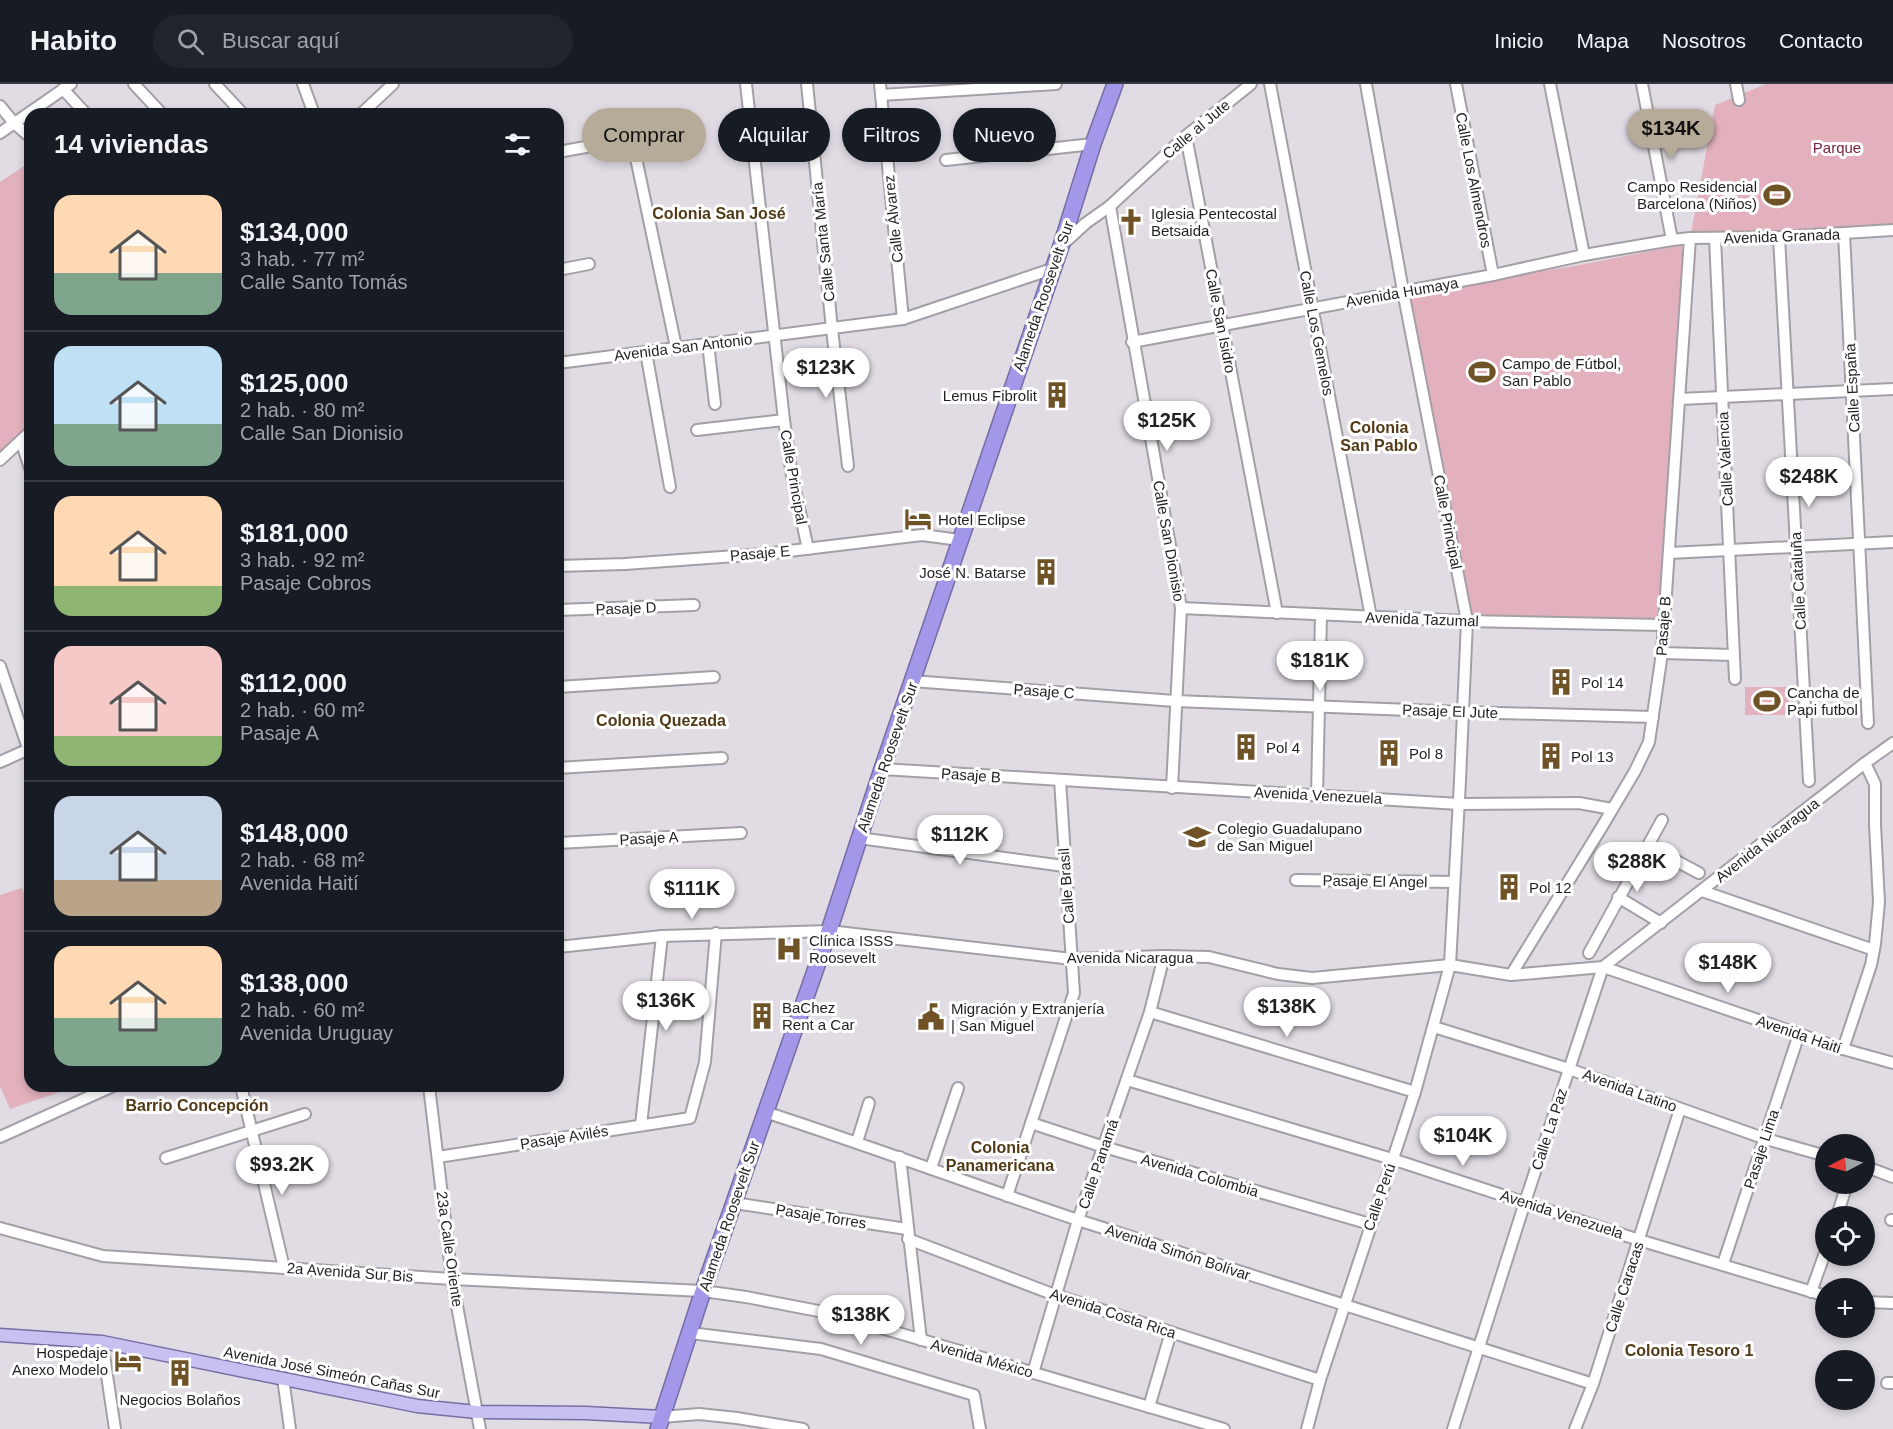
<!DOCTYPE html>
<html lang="es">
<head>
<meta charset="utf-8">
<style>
  :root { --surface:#171b24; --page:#20242c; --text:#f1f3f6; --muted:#9ea1a6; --line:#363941; --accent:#b6ab98 }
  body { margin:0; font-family:Arial,sans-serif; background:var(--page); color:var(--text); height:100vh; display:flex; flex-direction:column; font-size:22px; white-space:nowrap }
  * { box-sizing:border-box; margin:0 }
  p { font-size:20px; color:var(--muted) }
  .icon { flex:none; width:33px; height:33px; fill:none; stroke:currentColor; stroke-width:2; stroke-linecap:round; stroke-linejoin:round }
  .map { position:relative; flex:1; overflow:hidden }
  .details { position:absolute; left:24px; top:24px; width:540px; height:984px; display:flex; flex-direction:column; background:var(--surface); border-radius:18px; box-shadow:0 3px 9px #0003 }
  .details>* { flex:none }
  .top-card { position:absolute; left:582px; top:24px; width:570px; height:54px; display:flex; gap:12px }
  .needle { width:39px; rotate:264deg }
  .controls { position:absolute; left:1815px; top:1050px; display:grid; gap:12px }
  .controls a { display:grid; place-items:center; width:60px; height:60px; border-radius:50%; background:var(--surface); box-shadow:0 3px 9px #0003; font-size:30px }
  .price { position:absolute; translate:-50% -51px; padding:0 14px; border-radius:21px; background:#fff; color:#222; font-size:20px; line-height:39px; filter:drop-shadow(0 2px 3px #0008) }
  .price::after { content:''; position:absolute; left:50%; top:36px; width:18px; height:14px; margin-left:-9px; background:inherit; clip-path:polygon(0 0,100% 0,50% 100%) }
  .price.active { background:var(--accent); color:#111 }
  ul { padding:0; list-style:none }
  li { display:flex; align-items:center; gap:18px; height:150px; padding:0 30px }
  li+li { border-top:2px solid var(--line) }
  li span { display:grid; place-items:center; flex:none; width:168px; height:120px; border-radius:18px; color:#555 }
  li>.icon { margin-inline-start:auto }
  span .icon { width:72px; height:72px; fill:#fffc; stroke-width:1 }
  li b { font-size:26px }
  h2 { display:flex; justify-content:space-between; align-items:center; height:72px; padding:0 30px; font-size:26px }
  .pill { padding:0 21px; border-radius:27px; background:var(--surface); box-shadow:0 3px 9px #0003; font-size:21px; line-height:54px }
  .pill.active { background:var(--accent); color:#111 }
  header { display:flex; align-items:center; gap:36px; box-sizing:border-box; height:84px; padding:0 30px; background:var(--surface); border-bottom:2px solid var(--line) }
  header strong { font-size:28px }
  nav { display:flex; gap:33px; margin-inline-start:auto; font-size:21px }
  .search { width:420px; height:54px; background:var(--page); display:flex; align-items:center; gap:15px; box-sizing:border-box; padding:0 21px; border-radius:33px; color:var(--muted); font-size:22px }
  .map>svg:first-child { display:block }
  .green { fill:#e2b1bd }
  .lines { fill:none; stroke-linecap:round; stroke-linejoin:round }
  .minor-casing { stroke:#a49fa7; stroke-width:14 }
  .major-casing { stroke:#756da3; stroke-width:15 }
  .highway-casing { stroke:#756da3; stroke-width:18 }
  .minor { stroke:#fff; stroke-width:10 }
  .major { stroke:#c7c1f2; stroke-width:12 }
  .highway { stroke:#a297e9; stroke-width:15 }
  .labels { text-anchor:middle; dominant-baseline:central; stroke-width:6; stroke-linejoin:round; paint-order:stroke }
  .street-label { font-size:15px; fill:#211f22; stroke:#fff }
  .park-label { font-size:15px; fill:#782341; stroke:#fff }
  .poi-label { font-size:15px; fill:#211f22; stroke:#fff; text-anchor:start }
  .neighbourhood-label { font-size:16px; font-weight:bold; fill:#523a17; stroke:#fff }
</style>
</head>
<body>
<header>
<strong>Habito</strong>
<div class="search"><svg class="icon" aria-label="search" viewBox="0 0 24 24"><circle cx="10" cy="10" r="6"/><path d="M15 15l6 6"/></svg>Buscar aquí</div>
<nav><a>Inicio</a><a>Mapa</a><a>Nosotros</a><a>Contacto</a></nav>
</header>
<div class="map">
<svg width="1893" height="1345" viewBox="0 0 1893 1345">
  <rect width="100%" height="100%" fill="#e1dce4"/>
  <g class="green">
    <polygon points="1766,0 1893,0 1893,146 1690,154 1715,21"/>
    <polygon points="30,78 30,347 0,376 0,98"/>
    <polygon points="1682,161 1682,167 1689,166 1662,541 1467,537 1403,207 1569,183"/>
    <polygon points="1745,603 1788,603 1790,631 1745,631"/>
    <polygon points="22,804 30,822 30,1002 77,1002 10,1025 0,1002 0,811"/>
  </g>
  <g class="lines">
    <defs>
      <g id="minor">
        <polyline points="134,0 162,30"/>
        <polyline points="215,0 243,30"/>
        <polyline points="303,0 314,30"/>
        <polyline points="746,0 784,336 792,392 808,465"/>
        <polyline points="807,0 832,245 848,382"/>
        <polyline points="880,0 903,235"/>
        <polyline points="1270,0 1371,533"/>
        <polyline points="1456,0 1493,191"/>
        <polyline points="1550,0 1584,171"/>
        <polyline points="1642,0 1672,156"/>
        <polyline points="1736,0 1739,16"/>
        <polyline points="63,5 86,30"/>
        <polyline points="881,11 1056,0"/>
        <polyline points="0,22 14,39 30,53"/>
        <polyline points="361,30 393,0"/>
        <polyline points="0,49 71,0"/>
        <polyline points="1186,52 1277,529"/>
        <polyline points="632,55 676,263"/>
        <polyline points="558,68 686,45"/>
        <polyline points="946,76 1093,60"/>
        <polyline points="1110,122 1181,524 1172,704"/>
        <polyline points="1844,149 1868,639"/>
        <polyline points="1779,153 1809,697"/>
        <polyline points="1715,154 1735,595"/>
        <polyline points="1062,161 1086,139 1110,122 1186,52 1251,0"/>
        <polyline points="558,186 589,180"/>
        <polyline points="1132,258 1493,191 1584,171 1672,156 1690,154 1779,153 1893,146"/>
        <polyline points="708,259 715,320"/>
        <polyline points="646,268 670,403"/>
        <polyline points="558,279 903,235 1052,185"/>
        <polyline points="1680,315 1893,305"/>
        <polyline points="697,346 784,336"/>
        <polyline points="21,357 30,384"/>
        <polyline points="0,376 30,348"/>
        <polyline points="1669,469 1893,458"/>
        <polyline points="558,482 625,480 764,470 922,451 960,456"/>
        <polyline points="1181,524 1467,537 1662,541"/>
        <polyline points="558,526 694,521"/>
        <polyline points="1662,569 1734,571"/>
        <polyline points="0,582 30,670"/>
        <polyline points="912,597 1175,617 1463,628 1653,633"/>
        <polyline points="558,603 714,593"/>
        <polyline points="0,678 29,665"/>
        <polyline points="558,684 722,674"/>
        <polyline points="882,685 1459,720 1579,719 1612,725"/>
        <polyline points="1317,711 1321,531"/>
        <polyline points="859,754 1064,782"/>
        <polyline points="558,759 741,749"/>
        <polyline points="1648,762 1699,789"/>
        <polyline points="1296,796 1454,798"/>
        <polyline points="1702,807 1874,866"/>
        <polyline points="1618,813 1661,839"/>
        <polyline points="558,863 662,852 829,847 1072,875 1164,872 1209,873 1278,890 1312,894 1450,881 1511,891 1603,883 1865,679 1893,659"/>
        <polyline points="1589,869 1662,736"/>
        <polyline points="1603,883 1843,965 1893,979"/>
        <polyline points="1511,891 1603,741 1635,687 1649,658 1662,569 1690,154"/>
        <polyline points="1150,928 1415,1008"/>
        <polyline points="1434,943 1569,985 1766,1055 1826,1072"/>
        <polyline points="1843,965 1871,881 1875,860 1879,818 1875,741 1875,700 1865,679"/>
        <polyline points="1127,996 1392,1075 1639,1156 1826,1212"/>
        <polyline points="241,1002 284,1184"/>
        <polyline points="429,1002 452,1195 480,1345"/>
        <path d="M765,1028C870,1062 974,1101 1078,1136L1593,1300"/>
        <polyline points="1031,1039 1104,1063 1370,1140"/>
        <polyline points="641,1041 662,852"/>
        <polyline points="0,1053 113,1002"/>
        <polyline points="857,1058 869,1019"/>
        <polyline points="438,1073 690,1034 705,978 716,849"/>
        <polyline points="900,1073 921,1256"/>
        <polyline points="166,1074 305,1030"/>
        <polyline points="1864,1082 1893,1093"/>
        <polyline points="931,1084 958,1004"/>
        <polyline points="1007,1112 1074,909 1060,696"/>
        <polyline points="734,1119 907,1145"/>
        <polyline points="1837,1132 1847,1100"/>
        <polyline points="1891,1136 1893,1136"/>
        <polyline points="0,1144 103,1172 452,1195 703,1207 746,1213 834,1230 1224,1345"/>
        <polyline points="908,1155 1055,1211 1320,1296"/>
        <polyline points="1723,1180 1799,950"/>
        <polyline points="1811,1208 1826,1166"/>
        <polyline points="1864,1218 1893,1219"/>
        <polyline points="690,1249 821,1265 974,1311 980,1345"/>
        <polyline points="102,1258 115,1345"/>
        <polyline points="1033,1289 1078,1136 1150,928 1164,872"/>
        <polyline points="283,1294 290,1345"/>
        <polyline points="1887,1299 1893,1299"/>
        <polyline points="1149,1323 1171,1248"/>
        <polyline points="662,1333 699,1330 737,1334 803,1345"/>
        <polyline points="1307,1345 1320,1296 1415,1008 1450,881 1460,696 1467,537 1403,207 1366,0"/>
        <polyline points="1453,1345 1525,1118 1603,883"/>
        <polyline points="1575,1345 1593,1300 1680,1025"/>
      </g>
      <polyline id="major" points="0,1251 102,1258 417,1322 477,1328 585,1329 662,1333"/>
      <polyline id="highway" points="658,1345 703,1207 829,847 882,685 1061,162 1093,60 1115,0"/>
    </defs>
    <use href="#minor" class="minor-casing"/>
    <use href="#major" class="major-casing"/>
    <use href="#highway" class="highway-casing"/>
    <use href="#minor" class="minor"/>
    <use href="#major" class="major"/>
    <use href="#highway" class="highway"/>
  </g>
  <defs>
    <symbol id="stadium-bare" viewBox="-9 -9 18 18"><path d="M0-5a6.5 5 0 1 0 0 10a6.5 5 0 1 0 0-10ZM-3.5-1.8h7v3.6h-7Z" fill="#6f5225" stroke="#fff" stroke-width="2.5" paint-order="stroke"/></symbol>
    <symbol id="church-bare" viewBox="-9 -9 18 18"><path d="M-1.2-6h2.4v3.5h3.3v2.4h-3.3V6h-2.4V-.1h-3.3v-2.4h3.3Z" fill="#6f5225" stroke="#fff" stroke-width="2.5" paint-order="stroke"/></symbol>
    <symbol id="building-bare" viewBox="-9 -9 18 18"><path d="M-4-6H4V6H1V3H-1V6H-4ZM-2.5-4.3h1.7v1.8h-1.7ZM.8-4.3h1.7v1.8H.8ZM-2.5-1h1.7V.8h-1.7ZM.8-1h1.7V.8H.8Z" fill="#6f5225" stroke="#fff" stroke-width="2.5" paint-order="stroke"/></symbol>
    <symbol id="hotel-bare" viewBox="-9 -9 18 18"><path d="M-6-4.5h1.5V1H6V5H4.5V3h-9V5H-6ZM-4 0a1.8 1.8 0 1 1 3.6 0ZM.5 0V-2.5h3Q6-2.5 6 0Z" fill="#6f5225" stroke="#fff" stroke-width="2.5" paint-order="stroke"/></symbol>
    <symbol id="school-bare" viewBox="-9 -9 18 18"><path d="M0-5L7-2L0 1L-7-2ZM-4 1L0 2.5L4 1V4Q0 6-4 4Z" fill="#6f5225" stroke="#fff" stroke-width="2.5" paint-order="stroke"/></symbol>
    <symbol id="hospital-bare" viewBox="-9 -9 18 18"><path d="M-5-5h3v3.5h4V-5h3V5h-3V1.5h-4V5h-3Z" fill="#6f5225" stroke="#fff" stroke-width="2.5" paint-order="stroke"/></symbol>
    <symbol id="civic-bare" viewBox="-9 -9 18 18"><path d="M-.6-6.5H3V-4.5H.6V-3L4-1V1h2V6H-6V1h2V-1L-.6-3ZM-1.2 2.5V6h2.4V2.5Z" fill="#6f5225" stroke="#fff" stroke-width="2.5" paint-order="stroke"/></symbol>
  </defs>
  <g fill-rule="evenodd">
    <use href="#stadium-bare" x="1758" y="92" width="38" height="38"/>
    <use href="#church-bare" x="1112" y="119" width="38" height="38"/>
    <use href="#stadium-bare" x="1463" y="269" width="38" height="38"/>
    <use href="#building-bare" x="1038" y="292" width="38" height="38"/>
    <use href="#hotel-bare" x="899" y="416" width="38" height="38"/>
    <use href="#building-bare" x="1027" y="469" width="38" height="38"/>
    <use href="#building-bare" x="1542" y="579" width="38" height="38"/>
    <use href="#stadium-bare" x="1748" y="598" width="38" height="38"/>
    <use href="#building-bare" x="1227" y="644" width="38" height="38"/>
    <use href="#building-bare" x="1370" y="650" width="38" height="38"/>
    <use href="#building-bare" x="1532" y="653" width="38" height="38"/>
    <use href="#school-bare" x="1178" y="734" width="38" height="38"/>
    <use href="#building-bare" x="1490" y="784" width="38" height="38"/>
    <use href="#hospital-bare" x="770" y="846" width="38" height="38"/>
    <use href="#building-bare" x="743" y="913" width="38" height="38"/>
    <use href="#civic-bare" x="912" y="914" width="38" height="38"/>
    <use href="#hotel-bare" x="109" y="1258" width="38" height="38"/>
    <use href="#building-bare" x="161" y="1270" width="38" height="38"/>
  </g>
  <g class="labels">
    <g class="street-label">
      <text transform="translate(1196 45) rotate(-40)">Calle al Jute</text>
      <text transform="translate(1474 96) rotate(79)">Calle Los Almendros</text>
      <text transform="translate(893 135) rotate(-96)">Calle Álvarez</text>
      <text transform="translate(1782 152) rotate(-2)">Avenida Granada</text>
      <text transform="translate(823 158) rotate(-96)">Calle Santa María</text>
      <text transform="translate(1402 208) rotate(-10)">Avenida Humaya</text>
      <text transform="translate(1043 212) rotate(-71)">Alameda Roosevelt Sur</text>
      <text transform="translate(1221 237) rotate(79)">Calle San Isidro</text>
      <text transform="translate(1317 249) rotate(79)">Calle Los Gemelos</text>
      <text transform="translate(683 263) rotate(-7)">Avenida San Antonio</text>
      <text transform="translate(1852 304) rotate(-93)">Calle España</text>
      <text transform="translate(1725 375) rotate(-93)">Calle Valencia</text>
      <text transform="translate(794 393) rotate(80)">Calle Principal</text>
      <text transform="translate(1448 438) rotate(79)">Calle Principal</text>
      <text transform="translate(1169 457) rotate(80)">Calle San Dionisio</text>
      <text transform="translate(760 469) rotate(-5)">Pasaje E</text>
      <text transform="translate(1798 497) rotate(-93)">Calle Cataluña</text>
      <text transform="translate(626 524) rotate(-2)">Pasaje D</text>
      <text transform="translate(1422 535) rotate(2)">Avenida Tazumal</text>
      <text transform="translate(1663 542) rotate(-86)">Pasaje B</text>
      <text transform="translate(1044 607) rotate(4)">Pasaje C</text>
      <text transform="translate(1450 627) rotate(2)">Pasaje El Jute</text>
      <text transform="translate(887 673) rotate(-71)">Alameda Roosevelt Sur</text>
      <text transform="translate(971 691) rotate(4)">Pasaje B</text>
      <text transform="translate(1318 711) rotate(3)">Avenida Venezuela</text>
      <text transform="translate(649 754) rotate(-3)">Pasaje A</text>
      <text transform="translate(1767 756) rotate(-38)">Avenida Nicaragua</text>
      <text transform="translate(1375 797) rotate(1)">Pasaje El Angel</text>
      <text transform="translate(1066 802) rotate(-94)">Calle Brasil</text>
      <text x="1130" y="873">Avenida Nicaragua</text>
      <text transform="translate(1799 950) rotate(19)">Avenida Haití</text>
      <text transform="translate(1630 1006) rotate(20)">Avenida Latino</text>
      <text transform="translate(1549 1045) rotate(-72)">Calle La Paz</text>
      <text transform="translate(564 1053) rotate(-9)">Pasaje Avilés</text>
      <text transform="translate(1761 1065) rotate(-72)">Pasaje Lima</text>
      <text transform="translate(1098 1080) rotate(-71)">Calle Panamá</text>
      <text transform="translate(1200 1091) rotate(16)">Avenida Colombia</text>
      <text transform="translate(1379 1113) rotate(-71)">Calle Perú</text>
      <text transform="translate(1562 1130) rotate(18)">Avenida Venezuela</text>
      <text transform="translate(729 1132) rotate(-71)">Alameda Roosevelt Sur</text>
      <text transform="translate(821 1132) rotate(9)">Pasaje Torres</text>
      <text transform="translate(450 1165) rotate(82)">23a Calle Oriente</text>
      <text transform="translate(1178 1168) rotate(18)">Avenida Simón Bolívar</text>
      <text transform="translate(350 1188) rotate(4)">2a Avenida Sur Bis</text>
      <text transform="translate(1624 1203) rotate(-72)">Calle Caracas</text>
      <text transform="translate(1113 1229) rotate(18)">Avenida Costa Rica</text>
      <text transform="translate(982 1274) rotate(16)">Avenida México</text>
      <text transform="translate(332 1288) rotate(11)">Avenida José Simeón Cañas Sur</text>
    </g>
    <g class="park-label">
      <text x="1837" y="63">Parque</text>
    </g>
    <g class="poi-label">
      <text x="1757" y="102" text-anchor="end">Campo Residencial<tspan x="1757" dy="17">Barcelona (Niños)</tspan></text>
      <text x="1151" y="129">Iglesia Pentecostal<tspan x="1151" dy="17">Betsaida</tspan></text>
      <text x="1502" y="279">Campo de Fútbol,<tspan x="1502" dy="17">San Pablo</tspan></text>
      <text x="1037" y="311" text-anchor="end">Lemus Fibrolit</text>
      <text x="938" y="435">Hotel Eclipse</text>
      <text x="1026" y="488" text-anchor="end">José N. Batarse</text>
      <text x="1581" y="598">Pol 14</text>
      <text x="1787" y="608">Cancha de<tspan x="1787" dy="17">Papi futbol</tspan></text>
      <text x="1266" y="663">Pol 4</text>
      <text x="1409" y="669">Pol 8</text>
      <text x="1571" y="672">Pol 13</text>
      <text x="1217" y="744">Colegio Guadalupano<tspan x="1217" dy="17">de San Miguel</tspan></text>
      <text x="1529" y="803">Pol 12</text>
      <text x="809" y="856">Clínica ISSS<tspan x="809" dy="17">Roosevelt</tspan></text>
      <text x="782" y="923">BaChez<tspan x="782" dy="17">Rent a Car</tspan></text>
      <text x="951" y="924">Migración y Extranjería<tspan x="951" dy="17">| San Miguel</tspan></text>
      <text x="108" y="1268" text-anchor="end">Hospedaje<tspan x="108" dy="17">Anexo Modelo</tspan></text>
      <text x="180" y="1315" text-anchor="middle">Negocios Bolaños</text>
    </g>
    <g class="neighbourhood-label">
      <text x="719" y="129">Colonia San José</text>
      <text x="1379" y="343">Colonia<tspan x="1379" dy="18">San Pablo</tspan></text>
      <text x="661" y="636">Colonia Quezada</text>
      <text x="197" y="1021">Barrio Concepción</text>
      <text x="1000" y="1063">Colonia<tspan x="1000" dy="18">Panamericana</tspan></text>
      <text x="1689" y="1266">Colonia Tesoro 1</text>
    </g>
  </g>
</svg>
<div class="controls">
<a><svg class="needle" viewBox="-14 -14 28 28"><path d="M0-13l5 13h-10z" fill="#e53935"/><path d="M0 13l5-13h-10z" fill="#9ea1a6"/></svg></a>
<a><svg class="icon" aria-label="locate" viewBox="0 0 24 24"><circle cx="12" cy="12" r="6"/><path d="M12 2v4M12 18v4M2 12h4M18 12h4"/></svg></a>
<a>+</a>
<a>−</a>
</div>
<b class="price active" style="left:1671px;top:76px">$134K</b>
<b class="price" style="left:826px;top:315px">$123K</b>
<b class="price" style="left:1167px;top:368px">$125K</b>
<b class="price" style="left:1809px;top:424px">$248K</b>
<b class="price" style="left:1320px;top:608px">$181K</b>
<b class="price" style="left:960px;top:782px">$112K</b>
<b class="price" style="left:1637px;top:809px">$288K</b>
<b class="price" style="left:692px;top:836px">$111K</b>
<b class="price" style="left:1728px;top:910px">$148K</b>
<b class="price" style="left:666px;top:948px">$136K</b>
<b class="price" style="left:1287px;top:954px">$138K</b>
<b class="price" style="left:1463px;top:1083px">$104K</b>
<b class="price" style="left:282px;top:1112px">$93.2K</b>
<b class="price" style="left:861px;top:1262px">$138K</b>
<div class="top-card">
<a class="pill active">Comprar</a>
<a class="pill">Alquilar</a>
<a class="pill">Filtros</a>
<a class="pill">Nuevo</a>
</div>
<section class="details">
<h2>14 viviendas<svg class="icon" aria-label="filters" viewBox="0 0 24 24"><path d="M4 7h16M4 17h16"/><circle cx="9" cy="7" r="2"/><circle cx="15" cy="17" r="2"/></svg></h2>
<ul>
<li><span style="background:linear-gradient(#ffd9b3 65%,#7fa58c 0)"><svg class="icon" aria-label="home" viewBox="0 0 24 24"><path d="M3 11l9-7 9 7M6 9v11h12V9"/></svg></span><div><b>$134,000</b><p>3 hab. · 77 m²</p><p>Calle Santo Tomás</p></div></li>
<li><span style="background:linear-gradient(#bfe0f5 65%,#7fa58c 0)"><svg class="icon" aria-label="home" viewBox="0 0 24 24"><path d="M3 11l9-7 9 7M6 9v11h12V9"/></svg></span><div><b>$125,000</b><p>2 hab. · 80 m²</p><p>Calle San Dionisio</p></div></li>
<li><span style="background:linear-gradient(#ffd9b3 75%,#8fb573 0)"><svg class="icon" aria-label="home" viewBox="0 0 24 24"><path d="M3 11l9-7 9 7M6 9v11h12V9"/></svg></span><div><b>$181,000</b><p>3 hab. · 92 m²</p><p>Pasaje Cobros</p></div></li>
<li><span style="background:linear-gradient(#f6c9c9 75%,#8fb573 0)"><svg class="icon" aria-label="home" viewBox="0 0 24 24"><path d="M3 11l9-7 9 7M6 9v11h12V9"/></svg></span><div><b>$112,000</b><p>2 hab. · 60 m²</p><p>Pasaje A</p></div></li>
<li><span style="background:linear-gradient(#c9d6e8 70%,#b9a48a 0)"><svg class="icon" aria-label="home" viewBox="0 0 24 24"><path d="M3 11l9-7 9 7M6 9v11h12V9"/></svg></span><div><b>$148,000</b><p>2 hab. · 68 m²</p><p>Avenida Haití</p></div></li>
<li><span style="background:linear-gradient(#ffd9b3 60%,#7fa58c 0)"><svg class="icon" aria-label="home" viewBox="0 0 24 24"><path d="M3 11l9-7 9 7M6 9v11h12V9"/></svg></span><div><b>$138,000</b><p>2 hab. · 60 m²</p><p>Avenida Uruguay</p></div></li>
</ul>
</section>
</div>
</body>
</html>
